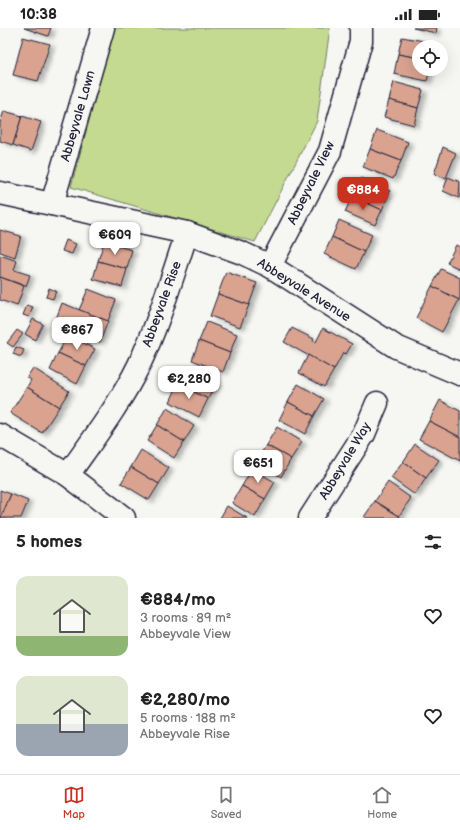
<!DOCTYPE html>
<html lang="en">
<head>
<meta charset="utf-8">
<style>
  :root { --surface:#fff; --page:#f2f2f2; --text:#222; --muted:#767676; --line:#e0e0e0; --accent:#c8321e }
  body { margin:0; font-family:"Balsamiq Sans",sans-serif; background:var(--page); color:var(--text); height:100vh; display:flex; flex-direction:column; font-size:15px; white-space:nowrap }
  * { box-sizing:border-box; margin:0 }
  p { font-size:13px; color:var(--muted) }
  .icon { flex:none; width:22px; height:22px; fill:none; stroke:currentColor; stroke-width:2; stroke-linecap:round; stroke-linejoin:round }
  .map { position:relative; height:490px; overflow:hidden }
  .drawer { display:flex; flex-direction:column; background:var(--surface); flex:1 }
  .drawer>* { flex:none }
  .fabs { position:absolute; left:412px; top:12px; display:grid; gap:8px }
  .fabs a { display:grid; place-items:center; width:36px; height:36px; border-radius:50%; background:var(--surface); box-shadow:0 4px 16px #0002; font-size:20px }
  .price { position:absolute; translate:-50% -34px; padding:0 9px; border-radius:8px; background:#fff; color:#222; font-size:13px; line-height:26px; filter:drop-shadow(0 1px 2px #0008) }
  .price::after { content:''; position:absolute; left:50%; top:24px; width:12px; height:9px; margin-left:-6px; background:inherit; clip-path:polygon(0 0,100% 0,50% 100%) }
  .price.on { background:var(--accent); color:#fff }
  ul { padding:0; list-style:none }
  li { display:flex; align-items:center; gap:12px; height:100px; padding:0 16px }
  li span { display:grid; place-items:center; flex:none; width:112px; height:80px; border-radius:12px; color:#555 }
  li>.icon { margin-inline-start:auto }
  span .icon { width:48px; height:48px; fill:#fffc; stroke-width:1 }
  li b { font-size:17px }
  h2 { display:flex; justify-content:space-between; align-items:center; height:48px; padding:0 16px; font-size:17px }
  .status { display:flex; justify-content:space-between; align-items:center; height:28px; padding:0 20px; background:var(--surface); direction:ltr }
  .status svg { height:11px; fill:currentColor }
  .menu { display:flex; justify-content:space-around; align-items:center; height:56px; border-top:1px solid var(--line); background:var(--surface); font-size:11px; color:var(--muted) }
  .menu a { display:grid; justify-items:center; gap:2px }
  .menu .on { color:var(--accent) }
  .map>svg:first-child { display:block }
  .green { fill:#c4da90; stroke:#737e66 }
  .building { fill:#d9a390; stroke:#22223b; filter:url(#shadow) }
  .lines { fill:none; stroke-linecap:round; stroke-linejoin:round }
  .minor-casing { stroke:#22223b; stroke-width:25 }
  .minor { stroke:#f6f6f2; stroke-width:22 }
  .labels { text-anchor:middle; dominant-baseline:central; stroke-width:4; stroke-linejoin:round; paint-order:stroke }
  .street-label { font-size:13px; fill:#22223b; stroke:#f6f6f2 }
</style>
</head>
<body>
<div class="status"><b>10:38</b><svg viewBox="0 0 49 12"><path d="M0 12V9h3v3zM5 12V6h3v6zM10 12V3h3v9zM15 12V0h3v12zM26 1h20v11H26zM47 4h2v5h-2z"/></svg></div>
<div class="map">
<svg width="460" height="490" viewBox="0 0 460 490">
  <defs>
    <filter id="shadow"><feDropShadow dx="4.5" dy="2.5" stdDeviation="2" flood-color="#0004"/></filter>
  </defs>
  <rect width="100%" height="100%" fill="#f6f6f2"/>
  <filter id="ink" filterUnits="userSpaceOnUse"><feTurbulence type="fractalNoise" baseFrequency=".025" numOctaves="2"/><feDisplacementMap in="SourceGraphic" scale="8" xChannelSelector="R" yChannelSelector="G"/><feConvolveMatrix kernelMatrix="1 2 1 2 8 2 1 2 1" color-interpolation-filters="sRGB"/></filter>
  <g filter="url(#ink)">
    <polygon class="green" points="113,0 330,0 317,93 255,214 71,159 109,19"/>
    <g class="building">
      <polygon points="24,0 51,0 48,8"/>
      <polygon points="413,0 437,0 436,5"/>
      <polygon points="23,9 50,16 38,53 13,47"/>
      <polygon points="402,9 435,15 434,19 419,19 419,30 398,26"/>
      <polygon points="398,26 419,30 419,41 430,41 427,53 394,46"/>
      <polygon points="394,54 423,62 418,80 389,72"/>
      <polygon points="389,72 418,80 414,97 384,89"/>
      <polygon points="4,83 22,88 13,117 0,113 0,95"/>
      <polygon points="22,88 41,94 31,123 13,117"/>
      <polygon points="377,102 408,114 401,133 370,121"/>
      <polygon points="443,119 456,125 446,150 434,146"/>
      <polygon points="370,121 401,133 393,151 363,139"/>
      <polygon points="448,149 460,154 459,170 443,163"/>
      <polygon points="361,150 390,163 382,182 352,168"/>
      <polygon points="352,168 382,182 375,197 345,184"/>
      <polygon points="339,192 372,207 364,224 332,209"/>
      <polygon points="0,202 21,208 15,229 0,224"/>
      <polygon points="332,209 364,224 356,241 324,226"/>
      <polygon points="66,212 76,216 72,226 62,223"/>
      <polygon points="104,214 132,222 127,241 98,233"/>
      <polygon points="456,217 460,219 460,241 447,235"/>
      <polygon points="0,227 17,233 14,242 30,247 26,258 0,249"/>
      <polygon points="98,233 127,241 122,259 93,251"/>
      <polygon points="441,241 460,250 460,270 459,272 432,258"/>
      <polygon points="226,244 257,255 249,277 218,266"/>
      <polygon points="0,249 24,258 17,278 0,272"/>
      <polygon points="432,258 459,272 442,304 416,290"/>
      <polygon points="49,260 56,263 53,271 46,269"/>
      <polygon points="88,261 116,272 108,293 79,282"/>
      <polygon points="218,266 249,277 240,299 210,288"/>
      <polygon points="62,275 108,293 100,314 54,296"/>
      <polygon points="27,277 33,279 29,289 23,287"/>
      <polygon points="33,291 43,296 35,312 25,306"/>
      <polygon points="207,294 237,306 230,325 199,313"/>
      <polygon points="292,300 314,311 313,313 316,314 323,300 352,316 346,326 343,325 334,342 284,314"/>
      <polygon points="17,302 23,306 13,319 7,315"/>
      <polygon points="68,307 95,321 86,338 58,325"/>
      <polygon points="199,313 230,325 223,344 192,332"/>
      <polygon points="16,319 24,322 21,329 13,326"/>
      <polygon points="58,325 86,338 77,356 50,342"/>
      <polygon points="308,327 334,342 324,359 299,345"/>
      <polygon points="187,338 217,353 208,371 178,356"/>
      <polygon points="33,340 69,363 59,379 27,359 31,352 27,349"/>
      <polygon points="178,356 208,371 199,389 170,374"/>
      <polygon points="298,356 324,371 314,388 288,374"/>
      <polygon points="27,359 59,379 42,405 10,385"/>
      <polygon points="440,372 460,383 460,409 429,393"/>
      <polygon points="288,374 314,388 305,406 279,392"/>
      <polygon points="167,380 194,398 184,414 157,397"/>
      <polygon points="429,393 460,409 460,433 419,411"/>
      <polygon points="157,397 184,414 174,430 147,413"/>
      <polygon points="277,399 302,414 291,431 266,417"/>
      <polygon points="415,416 439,432 426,450 403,434"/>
      <polygon points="266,417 291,431 281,449 256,434"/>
      <polygon points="141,422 169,440 159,456 131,439"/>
      <polygon points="403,434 426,450 415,467 391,450"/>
      <polygon points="131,439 159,456 149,472 121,455"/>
      <polygon points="252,441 275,454 265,471 242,458"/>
      <polygon points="388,454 411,470 399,488 375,473"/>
      <polygon points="242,458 265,471 255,489 232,475"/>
      <polygon points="0,462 11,466 1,490 0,490"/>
      <polygon points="11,466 28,473 21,490 1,490"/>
      <polygon points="375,473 399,488 401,490 366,490 364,489"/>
      <polygon points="227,478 247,490 220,490"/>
    </g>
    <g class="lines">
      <defs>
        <g id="minor">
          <polyline points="0,165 187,205 242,225 270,238 396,319 460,346"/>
          <polyline points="52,176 103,0"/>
          <polyline points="270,238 330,123 361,13 361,0"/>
          <polyline points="0,407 68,447 124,490"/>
          <path d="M68,447C93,411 120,376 139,337C159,295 172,249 187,205"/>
          <polyline points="310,490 364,406 377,375"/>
        </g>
      </defs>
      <use href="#minor" class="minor-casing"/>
      <use href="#minor" class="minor"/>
    </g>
  </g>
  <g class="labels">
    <g class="street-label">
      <text transform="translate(78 88) rotate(-74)">Abbeyvale Lawn</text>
      <text transform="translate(311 155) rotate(-64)">Abbeyvale View</text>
      <text transform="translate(304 262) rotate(32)">Abbeyvale Avenue</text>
      <text transform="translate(162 276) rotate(-70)">Abbeyvale Rise</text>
      <text transform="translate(345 433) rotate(-59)">Abbeyvale Way</text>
    </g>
  </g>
</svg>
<div class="fabs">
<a><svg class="icon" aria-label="locate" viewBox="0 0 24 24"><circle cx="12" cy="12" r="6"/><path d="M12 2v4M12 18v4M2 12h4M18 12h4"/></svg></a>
</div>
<b class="price on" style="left:363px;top:183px">€884</b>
<b class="price" style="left:115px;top:228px">€609</b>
<b class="price" style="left:77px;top:323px">€867</b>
<b class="price" style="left:189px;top:372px">€2,280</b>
<b class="price" style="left:258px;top:456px">€651</b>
</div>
<section class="drawer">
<h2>5 homes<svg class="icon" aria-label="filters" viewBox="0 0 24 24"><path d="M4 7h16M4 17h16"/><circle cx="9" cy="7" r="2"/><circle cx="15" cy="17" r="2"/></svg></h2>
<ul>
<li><span style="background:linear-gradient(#dfe7d0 75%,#8fb573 0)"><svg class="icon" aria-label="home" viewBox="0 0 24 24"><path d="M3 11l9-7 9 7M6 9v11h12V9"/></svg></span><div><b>€884/mo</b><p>3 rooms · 89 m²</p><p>Abbeyvale View</p></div><svg class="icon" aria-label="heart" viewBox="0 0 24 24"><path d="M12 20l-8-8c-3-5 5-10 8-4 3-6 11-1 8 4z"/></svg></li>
<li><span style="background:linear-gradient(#dfe7d0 60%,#9aa5b1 0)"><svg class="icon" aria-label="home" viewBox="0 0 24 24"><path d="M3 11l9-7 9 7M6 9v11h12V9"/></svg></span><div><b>€2,280/mo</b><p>5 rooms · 188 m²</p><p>Abbeyvale Rise</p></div><svg class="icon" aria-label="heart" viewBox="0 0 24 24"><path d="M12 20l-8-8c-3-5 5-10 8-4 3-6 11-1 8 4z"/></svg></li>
</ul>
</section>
<nav class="menu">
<a class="on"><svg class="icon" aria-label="map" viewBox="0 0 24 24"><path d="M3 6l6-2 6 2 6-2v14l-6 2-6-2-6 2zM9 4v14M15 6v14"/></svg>Map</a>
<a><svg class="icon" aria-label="saved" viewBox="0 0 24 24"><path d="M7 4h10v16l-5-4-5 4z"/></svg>Saved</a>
<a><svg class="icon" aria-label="home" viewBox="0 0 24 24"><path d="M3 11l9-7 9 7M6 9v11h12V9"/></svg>Home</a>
</nav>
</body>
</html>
